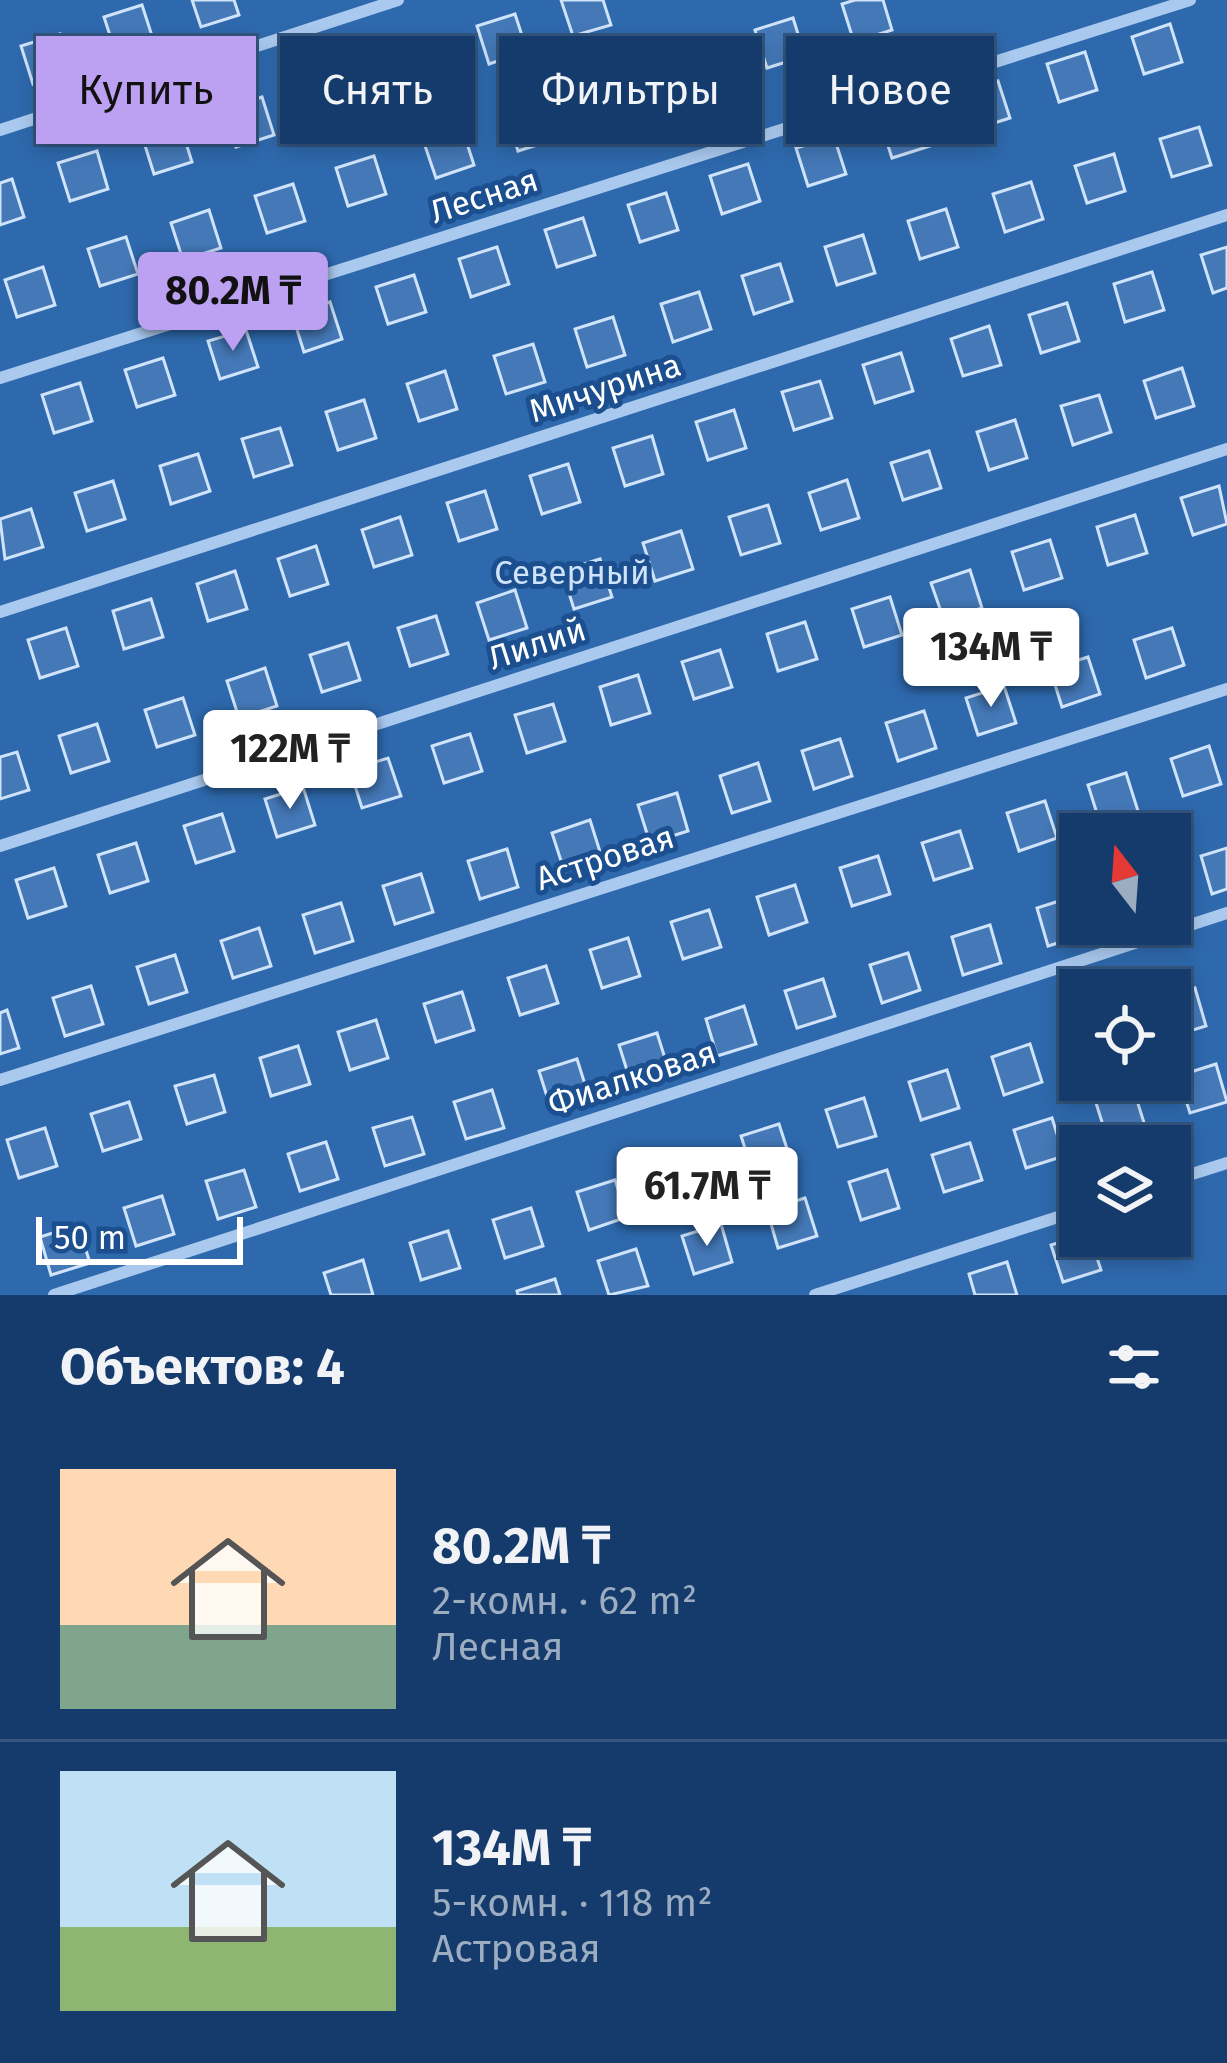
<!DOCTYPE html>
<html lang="ru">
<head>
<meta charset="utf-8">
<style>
  :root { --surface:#143b6b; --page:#1d4271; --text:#f1f3f6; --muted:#9dadc1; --line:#33557e; --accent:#bca0f2 }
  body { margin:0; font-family:"Fira Sans",sans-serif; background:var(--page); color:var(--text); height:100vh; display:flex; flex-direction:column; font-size:45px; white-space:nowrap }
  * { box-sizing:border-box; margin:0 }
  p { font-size:39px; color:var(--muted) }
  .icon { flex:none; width:66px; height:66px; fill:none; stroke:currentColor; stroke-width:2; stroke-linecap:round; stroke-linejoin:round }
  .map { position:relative; height:1295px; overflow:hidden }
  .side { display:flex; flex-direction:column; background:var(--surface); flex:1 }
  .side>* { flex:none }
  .top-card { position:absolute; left:36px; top:36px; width:1155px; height:108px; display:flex; gap:24px }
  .needle { width:78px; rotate:343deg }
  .tools { position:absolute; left:1059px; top:813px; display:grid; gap:24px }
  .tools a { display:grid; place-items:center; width:132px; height:132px; border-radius:0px; background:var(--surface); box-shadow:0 6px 18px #0003,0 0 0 3px var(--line); font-size:60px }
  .scale { position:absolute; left:36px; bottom:30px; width:207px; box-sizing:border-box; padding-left:12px; border:6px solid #fff; border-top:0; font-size:33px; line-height:42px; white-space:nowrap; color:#fff; -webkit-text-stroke:9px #1b4f8f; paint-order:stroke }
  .price { position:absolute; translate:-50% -102px; padding:0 27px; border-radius:12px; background:#fff; color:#222; font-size:39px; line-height:78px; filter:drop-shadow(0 3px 6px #0008) }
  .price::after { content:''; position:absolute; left:50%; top:72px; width:36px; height:27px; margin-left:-18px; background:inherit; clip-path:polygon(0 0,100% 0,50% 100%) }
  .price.active { background:var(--accent); color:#111 }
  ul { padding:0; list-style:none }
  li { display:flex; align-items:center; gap:36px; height:300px; padding:0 60px }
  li+li { border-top:3px solid var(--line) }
  li span { display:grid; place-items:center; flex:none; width:336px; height:240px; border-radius:0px; color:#555 }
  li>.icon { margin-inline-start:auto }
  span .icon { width:144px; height:144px; fill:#fffc; stroke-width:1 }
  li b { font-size:51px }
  h2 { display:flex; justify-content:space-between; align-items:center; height:144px; padding:0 60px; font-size:51px }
  .tag { padding:0 42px; border-radius:0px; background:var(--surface); box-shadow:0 6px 18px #0003,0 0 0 3px var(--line); font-size:42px; line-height:108px }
  .tag.active { background:var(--accent); color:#111 }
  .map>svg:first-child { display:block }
  .green { fill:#2e69ad; fill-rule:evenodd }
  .building { fill:#4478b7; stroke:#cfe3fa; stroke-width:3 }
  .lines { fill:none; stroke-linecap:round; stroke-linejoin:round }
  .minor { stroke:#a9c9ee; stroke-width:12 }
  .labels { text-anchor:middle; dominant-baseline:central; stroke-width:10; stroke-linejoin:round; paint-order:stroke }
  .street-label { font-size:33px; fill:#fff; stroke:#1b4f8f }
  .park-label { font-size:33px; fill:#cfe3fa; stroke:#1b4f8f }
</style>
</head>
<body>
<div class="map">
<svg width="1227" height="1295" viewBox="0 0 1227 1295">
  <rect width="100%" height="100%" fill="#1b4f8f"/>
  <path class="green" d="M0,0H1227V1295H0ZM1080,834H1170V924H1080ZM1080,990H1170V1080H1080ZM1080,1146H1170V1236H1080Z"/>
  <g class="building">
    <polygon points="192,0 234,0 239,15 201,27"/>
    <polygon points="561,0 603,0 611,25 573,36"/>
    <polygon points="855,0 883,0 892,30 854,42 842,4"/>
    <polygon points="142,5 154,42 116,54 104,17"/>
    <polygon points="515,14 527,51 489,64 477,26"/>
    <polygon points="793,18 805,56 767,68 755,30"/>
    <polygon points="1170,24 1182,62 1144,74 1132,37"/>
    <polygon points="60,34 71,72 33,84 21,46"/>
    <polygon points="431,41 443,78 405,91 393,53"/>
    <polygon points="713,47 725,85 687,97 675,59"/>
    <polygon points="1085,52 1097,90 1059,102 1047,64"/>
    <polygon points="348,70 360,108 322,120 310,82"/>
    <polygon points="629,73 640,110 602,122 591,85"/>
    <polygon points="998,81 1010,118 972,130 960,93"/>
    <polygon points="262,97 274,135 236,147 224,110"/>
    <polygon points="544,101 556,139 518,151 506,113"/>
    <polygon points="918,108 930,146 892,158 880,121"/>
    <polygon points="180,124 192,162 154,174 142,136"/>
    <polygon points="1199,127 1211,165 1172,177 1160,139"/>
    <polygon points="462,128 474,165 436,178 423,140"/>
    <polygon points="834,137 846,174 808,186 796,148"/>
    <polygon points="97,151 108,189 70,201 58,163"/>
    <polygon points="1114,154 1125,191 1087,203 1075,166"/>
    <polygon points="374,156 386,194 348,206 336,168"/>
    <polygon points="748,164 760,201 722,214 710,176"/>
    <polygon points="12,179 24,217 0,225 0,183"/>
    <polygon points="1031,182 1043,219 1005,232 993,194"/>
    <polygon points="293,184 305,221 267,233 255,196"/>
    <polygon points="666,193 678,230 640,242 628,205"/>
    <polygon points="946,209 958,247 920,259 908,221"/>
    <polygon points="209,210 221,248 183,260 171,223"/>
    <polygon points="583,218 595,255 557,267 545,230"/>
    <polygon points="863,235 875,273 837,285 825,247"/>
    <polygon points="126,237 138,274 100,286 88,249"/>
    <polygon points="497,247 509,284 471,297 459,259"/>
    <polygon points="1227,247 1227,288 1213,293 1201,255"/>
    <polygon points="780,264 792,301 754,314 742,276"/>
    <polygon points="43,267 55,305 17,317 5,280"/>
    <polygon points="1152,272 1164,310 1125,322 1114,284"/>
    <polygon points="414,275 426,312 388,324 376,287"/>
    <polygon points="699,292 711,329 673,342 661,304"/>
    <polygon points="330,302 342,339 304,352 292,314"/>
    <polygon points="1067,303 1079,341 1041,353 1029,315"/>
    <polygon points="613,317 625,355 587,367 575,329"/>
    <polygon points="989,326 1001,365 963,376 951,339"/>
    <polygon points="246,330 258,367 220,379 208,341"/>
    <polygon points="533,344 545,382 506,394 494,356"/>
    <polygon points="901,353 913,391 875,403 863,365"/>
    <polygon points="163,358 175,395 137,407 125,370"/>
    <polygon points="1182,368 1194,406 1156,418 1144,381"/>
    <polygon points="445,371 457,409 419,421 407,384"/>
    <polygon points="820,381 832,418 794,430 782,392"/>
    <polygon points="80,383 92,421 54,433 42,395"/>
    <polygon points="1099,395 1111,432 1073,445 1061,406"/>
    <polygon points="364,400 376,438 338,450 326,412"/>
    <polygon points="734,410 746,448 708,460 696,422"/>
    <polygon points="1015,420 1027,458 989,470 977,432"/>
    <polygon points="280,428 292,465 254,477 242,439"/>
    <polygon points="652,436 663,474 625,486 613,448"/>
    <polygon points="929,451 941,488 903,500 891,463"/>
    <polygon points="198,454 210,491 171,504 160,466"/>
    <polygon points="568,464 580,502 542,514 530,476"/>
    <polygon points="847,480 859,518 821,530 809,493"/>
    <polygon points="113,481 125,519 87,531 75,493"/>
    <polygon points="1219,486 1227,524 1193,535 1181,498"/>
    <polygon points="485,491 497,529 459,541 447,503"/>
    <polygon points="768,505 780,543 741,555 729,517"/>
    <polygon points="31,509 43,547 5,559 0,519"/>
    <polygon points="1135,515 1147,553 1108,565 1097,527"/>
    <polygon points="400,517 412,555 374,567 362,530"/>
    <polygon points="681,531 693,569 655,581 643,543"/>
    <polygon points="1050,540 1062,578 1024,590 1012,552"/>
    <polygon points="316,546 328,584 290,596 278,559"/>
    <polygon points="600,559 612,597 574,609 562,571"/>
    <polygon points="970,570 982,608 944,620 931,583"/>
    <polygon points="235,571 247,609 208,621 197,584"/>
    <polygon points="515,590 527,628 489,640 477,603"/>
    <polygon points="890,597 902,635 864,647 852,609"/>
    <polygon points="151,599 163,637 124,649 113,611"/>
    <polygon points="436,616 448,654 410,666 398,628"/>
    <polygon points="805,622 817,659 778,671 767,634"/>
    <polygon points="66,628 78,666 40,678 28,640"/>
    <polygon points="1172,628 1184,665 1146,678 1134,640"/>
    <polygon points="348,643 360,680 322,692 310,655"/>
    <polygon points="720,650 732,687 694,699 682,662"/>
    <polygon points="1088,657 1100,694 1062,707 1050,669"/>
    <polygon points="265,668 277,706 239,718 227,681"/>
    <polygon points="638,675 650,713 611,725 600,687"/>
    <polygon points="1004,686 1016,723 978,735 966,698"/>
    <polygon points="183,698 195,735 157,747 145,710"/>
    <polygon points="553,704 565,741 527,753 515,715"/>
    <polygon points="924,711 936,748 898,761 886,723"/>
    <polygon points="97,724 109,761 71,773 59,736"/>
    <polygon points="470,734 482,771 444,783 432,746"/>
    <polygon points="840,739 852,776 814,789 802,751"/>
    <polygon points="1209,746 1221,784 1183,796 1171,759"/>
    <polygon points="17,752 29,790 0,799 0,757"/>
    <polygon points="388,758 401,796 362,808 350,770"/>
    <polygon points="758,763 770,801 732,813 720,776"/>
    <polygon points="1126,773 1138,811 1100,823 1088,785"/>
    <polygon points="303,787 315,825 277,837 265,799"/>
    <polygon points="677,793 688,831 650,843 638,805"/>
    <polygon points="1045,801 1057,838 1019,851 1007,813"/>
    <polygon points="222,814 234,851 196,863 184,826"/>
    <polygon points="590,820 602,858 564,870 552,833"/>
    <polygon points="960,831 972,868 934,880 922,843"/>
    <polygon points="136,843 148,881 110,893 98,855"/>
    <polygon points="1227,848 1227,889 1212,894 1201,856"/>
    <polygon points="507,849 518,887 480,899 468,861"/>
    <polygon points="878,856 890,894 852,906 840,868"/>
    <polygon points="54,868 66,906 28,918 16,880"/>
    <polygon points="421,874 433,912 395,924 383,886"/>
    <polygon points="795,885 807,922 769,935 757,897"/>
    <polygon points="1075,896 1087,934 1048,946 1037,908"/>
    <polygon points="341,903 353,941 315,953 303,915"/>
    <polygon points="709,910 721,947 683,959 671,922"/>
    <polygon points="990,925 1001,963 963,975 952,937"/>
    <polygon points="259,928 271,966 233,978 221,941"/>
    <polygon points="628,938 640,976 602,988 590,950"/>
    <polygon points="908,953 920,990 882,1003 870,965"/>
    <polygon points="175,955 187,992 149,1004 137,967"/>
    <polygon points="546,966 558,1003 520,1015 508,978"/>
    <polygon points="823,979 835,1016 797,1028 785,991"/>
    <polygon points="91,986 103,1024 65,1036 53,998"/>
    <polygon points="1195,988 1206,1026 1170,1037 1170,996"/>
    <polygon points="462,992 474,1030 436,1042 424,1004"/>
    <polygon points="744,1006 756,1044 717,1056 706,1019"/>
    <polygon points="7,1010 19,1048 0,1054 0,1013"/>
    <polygon points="376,1020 388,1058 350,1070 338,1032"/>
    <polygon points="657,1033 669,1071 631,1083 619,1045"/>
    <polygon points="1030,1044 1042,1082 1004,1095 992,1057"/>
    <polygon points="298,1046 310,1084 271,1096 260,1058"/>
    <polygon points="577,1059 589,1097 551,1109 539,1071"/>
    <polygon points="1216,1064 1227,1102 1190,1113 1178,1076"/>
    <polygon points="947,1070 959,1108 921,1120 909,1082"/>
    <polygon points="214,1075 225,1112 187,1124 175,1086"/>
    <polygon points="492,1090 504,1128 466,1139 454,1102"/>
    <polygon points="1134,1091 1146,1129 1108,1141 1096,1103"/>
    <polygon points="864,1098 876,1136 838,1147 826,1110"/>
    <polygon points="129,1102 141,1139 103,1151 91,1114"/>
    <polygon points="412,1117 424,1154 385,1166 373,1128"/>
    <polygon points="1052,1118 1064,1156 1026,1168 1014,1130"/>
    <polygon points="779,1124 791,1161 753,1173 741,1136"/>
    <polygon points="45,1128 57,1166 19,1178 7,1140"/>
    <polygon points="326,1142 338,1179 300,1191 288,1154"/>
    <polygon points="970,1143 982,1180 944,1192 932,1155"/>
    <polygon points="695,1153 707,1191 669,1203 657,1165"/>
    <polygon points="244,1170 256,1207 218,1219 206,1181"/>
    <polygon points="887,1170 899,1208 861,1220 849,1182"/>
    <polygon points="615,1180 627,1217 589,1230 577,1192"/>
    <polygon points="162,1196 174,1234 136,1246 124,1208"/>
    <polygon points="805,1198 817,1236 778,1248 767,1210"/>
    <polygon points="1171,1207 1183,1245 1145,1257 1138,1236 1170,1236"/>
    <polygon points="531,1208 543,1246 505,1258 493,1220"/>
    <polygon points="721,1224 732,1262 694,1274 682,1236"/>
    <polygon points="78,1225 90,1263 51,1275 40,1237"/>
    <polygon points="448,1231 460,1268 421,1280 410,1243"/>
    <polygon points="1080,1236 1090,1236 1101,1270 1063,1282 1051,1245"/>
    <polygon points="636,1249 648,1286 609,1295 598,1261"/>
    <polygon points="363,1260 373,1295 331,1295 324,1273"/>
    <polygon points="1007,1262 1017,1295 975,1295 969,1274"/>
    <polygon points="555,1279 560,1295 518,1295 517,1291"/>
  </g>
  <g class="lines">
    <g class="minor">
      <polyline points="0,130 398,0"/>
      <polyline points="0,378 1190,0"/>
      <polyline points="0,612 1227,215"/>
      <polyline points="0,846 1227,449"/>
      <polyline points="0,1080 1227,689"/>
      <polyline points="1170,1181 1227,1163"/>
      <polyline points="54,1295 1227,913"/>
      <polyline points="815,1295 1080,1210"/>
    </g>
  </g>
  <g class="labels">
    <g class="street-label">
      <text transform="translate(484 196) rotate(-18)">Лесная</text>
      <text transform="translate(605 388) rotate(-18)">Мичурина</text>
      <text transform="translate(537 644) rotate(-18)">Лилий</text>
      <text transform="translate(605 858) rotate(-18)">Астровая</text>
      <text transform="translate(632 1078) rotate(-18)">Фиалковая</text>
    </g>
    <g class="park-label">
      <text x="572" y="573">Северный</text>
    </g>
  </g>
</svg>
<div class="tools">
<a><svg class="needle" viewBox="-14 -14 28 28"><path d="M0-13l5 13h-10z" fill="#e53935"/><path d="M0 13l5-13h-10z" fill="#9dadc1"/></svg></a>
<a><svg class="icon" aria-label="locate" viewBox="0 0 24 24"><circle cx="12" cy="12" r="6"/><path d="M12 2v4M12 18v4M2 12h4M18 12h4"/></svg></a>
<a><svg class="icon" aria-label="layers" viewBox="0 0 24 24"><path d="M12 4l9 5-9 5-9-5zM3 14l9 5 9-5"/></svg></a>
</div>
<div class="scale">50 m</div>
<b class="price active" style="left:233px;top:354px">80.2M ₸</b>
<b class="price" style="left:991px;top:710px">134M ₸</b>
<b class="price" style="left:290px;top:812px">122M ₸</b>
<b class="price" style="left:707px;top:1249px">61.7M ₸</b>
<div class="top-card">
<a class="tag active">Купить</a>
<a class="tag">Снять</a>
<a class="tag">Фильтры</a>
<a class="tag">Новое</a>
</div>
</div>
<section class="side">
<h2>Объектов: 4<svg class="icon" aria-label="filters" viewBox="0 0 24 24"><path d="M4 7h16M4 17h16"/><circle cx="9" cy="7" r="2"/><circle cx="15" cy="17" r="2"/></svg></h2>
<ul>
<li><span style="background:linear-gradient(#ffd9b3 65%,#7fa58c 0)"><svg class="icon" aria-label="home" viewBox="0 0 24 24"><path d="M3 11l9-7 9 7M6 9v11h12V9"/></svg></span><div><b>80.2M ₸</b><p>2-комн. · 62 m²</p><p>Лесная</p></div></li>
<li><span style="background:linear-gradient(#bfe0f5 65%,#8fb573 0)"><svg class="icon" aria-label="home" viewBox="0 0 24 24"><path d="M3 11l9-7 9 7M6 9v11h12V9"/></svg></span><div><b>134M ₸</b><p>5-комн. · 118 m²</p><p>Астровая</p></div></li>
</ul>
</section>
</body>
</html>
